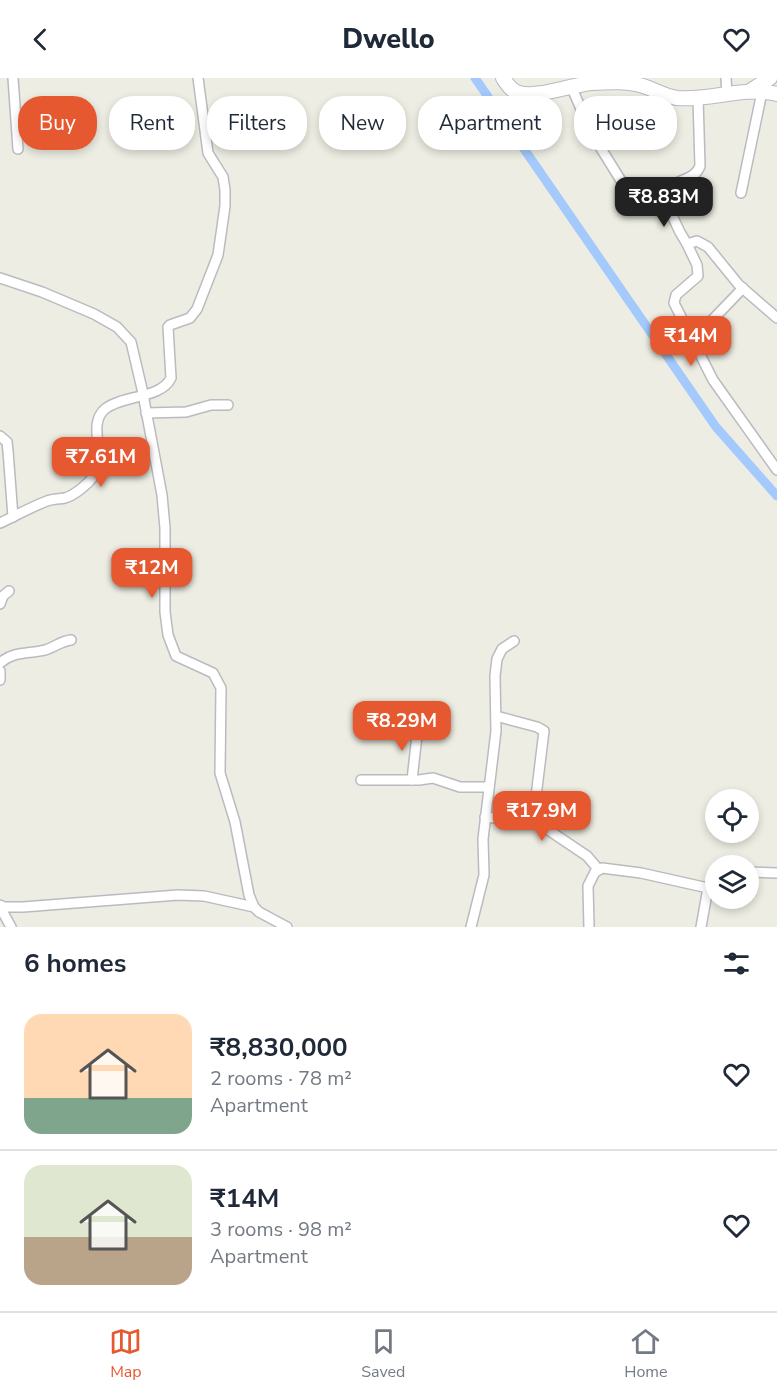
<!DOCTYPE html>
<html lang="en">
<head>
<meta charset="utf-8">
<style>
  :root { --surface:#fff; --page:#f6f6f7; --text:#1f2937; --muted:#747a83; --line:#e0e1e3; --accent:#e65930 }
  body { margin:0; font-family:"Nunito Sans",sans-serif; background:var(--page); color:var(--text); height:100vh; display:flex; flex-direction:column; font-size:22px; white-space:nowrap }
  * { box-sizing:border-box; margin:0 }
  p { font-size:20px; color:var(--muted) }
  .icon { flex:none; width:33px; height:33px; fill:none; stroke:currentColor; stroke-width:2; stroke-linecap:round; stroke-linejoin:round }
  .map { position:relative; height:849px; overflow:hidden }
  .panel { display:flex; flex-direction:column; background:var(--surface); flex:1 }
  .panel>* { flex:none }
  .banner { position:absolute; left:18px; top:18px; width:741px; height:54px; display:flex; gap:12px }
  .tools { position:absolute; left:705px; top:711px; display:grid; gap:12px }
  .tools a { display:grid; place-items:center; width:54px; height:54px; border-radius:50%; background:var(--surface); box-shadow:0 3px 9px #0003; font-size:30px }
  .price { position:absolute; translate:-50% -51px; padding:0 14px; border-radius:12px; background:var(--accent); color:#fff; font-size:20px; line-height:39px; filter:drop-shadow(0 2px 3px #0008) }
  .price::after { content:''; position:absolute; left:50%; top:36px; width:18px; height:14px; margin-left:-9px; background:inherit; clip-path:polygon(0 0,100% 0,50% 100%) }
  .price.active { background:#222; color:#fff }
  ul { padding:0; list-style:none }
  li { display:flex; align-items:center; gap:18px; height:150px; padding:0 24px }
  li+li { border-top:2px solid var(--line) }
  li span { display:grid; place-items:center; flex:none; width:168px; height:120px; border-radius:18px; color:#555 }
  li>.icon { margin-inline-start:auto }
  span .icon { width:72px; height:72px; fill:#fffc; stroke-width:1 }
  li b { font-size:26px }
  h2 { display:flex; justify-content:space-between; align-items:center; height:72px; padding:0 24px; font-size:26px }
  .tag { padding:0 21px; border-radius:24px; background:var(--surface); box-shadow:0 3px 9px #0003; font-size:21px; line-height:54px }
  .tag.active { background:var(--accent); color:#fff }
  header { display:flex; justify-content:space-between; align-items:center; height:78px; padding:0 24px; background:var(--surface); font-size:27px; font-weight:800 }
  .menu { display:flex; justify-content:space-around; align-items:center; height:84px; border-top:2px solid var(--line); background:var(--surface); font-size:16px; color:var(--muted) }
  .menu a { display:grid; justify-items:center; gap:3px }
  .menu .active { color:var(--accent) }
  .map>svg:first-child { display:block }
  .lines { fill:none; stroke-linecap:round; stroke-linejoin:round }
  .canal { stroke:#a3c9fd; stroke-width:9 }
  .street-casing { stroke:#babbc1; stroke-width:12 }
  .secondary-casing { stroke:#b8bac1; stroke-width:16 }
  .street { stroke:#fff; stroke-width:9 }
  .secondary { stroke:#fff; stroke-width:14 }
</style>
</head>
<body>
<header><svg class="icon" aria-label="back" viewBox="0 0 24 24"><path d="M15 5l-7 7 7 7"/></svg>Dwello<svg class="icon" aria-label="heart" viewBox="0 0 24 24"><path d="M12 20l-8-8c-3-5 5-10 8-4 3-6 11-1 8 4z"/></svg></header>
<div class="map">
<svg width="777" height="849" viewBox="0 0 777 849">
  <rect width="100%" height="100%" fill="#edede3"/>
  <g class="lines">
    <polyline class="canal" points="475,0 716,349 777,418"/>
    <defs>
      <g id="street">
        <polyline points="13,0 18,71"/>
        <polyline points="726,0 727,16"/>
        <polyline points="571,8 592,56 633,122 642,122 665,113"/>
        <path d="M698,20L700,88C695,103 675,101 665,113C669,131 677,151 687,166L697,163L708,169L739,207L777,240"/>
        <polyline points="741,115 762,14"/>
        <polyline points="687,166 697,187 698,198 676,217 674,225 713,302 777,392"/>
        <polyline points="0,200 42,214 94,236 117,249 131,264 142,311 162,417 165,450 165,534 168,557 176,578 213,595 221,610 220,695 235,744 249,817 254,829 259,834 287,849"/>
        <polyline points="693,262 743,210"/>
        <polyline points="146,335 186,334 211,327 228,327"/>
        <polyline points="0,358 7,364 8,373 13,439"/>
        <path d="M0,445C15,438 31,429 47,423C52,421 59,421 65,420C75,417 88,406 94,398C108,379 86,347 105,331C122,317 161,321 171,300L168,249L170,247L190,240L197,231L218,177L225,128V112L223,99L208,75L198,0"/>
        <polyline points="0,526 3,518 9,513"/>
        <path d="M0,585C13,573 29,576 45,572C55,569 61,563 71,562"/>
        <polyline points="0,593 0,602"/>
        <polyline points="496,638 537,649 544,653 533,743"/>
        <polyline points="361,702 419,702 433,700 460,709 488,709"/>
        <polyline points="412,702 418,648"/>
        <polyline points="485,739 538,745 587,778 599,792"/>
        <polyline points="748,794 777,795"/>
        <polyline points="0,827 4,829 23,829 178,817 204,818 254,829"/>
        <polyline points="0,829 11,849"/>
        <polyline points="471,849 484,797 483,761 496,653 495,598 497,581 502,571 514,563"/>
        <polyline points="589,849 588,808 595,794 602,790 641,795 708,810 716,810"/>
        <polyline points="701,849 708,810"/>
      </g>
      <g id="secondary">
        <path d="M503,0C507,6 511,13 519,15C540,20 569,7 592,5C610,4 629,3 646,9C657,13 665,18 677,20C710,23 743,8 777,16"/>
        <polyline points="750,13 770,0"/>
      </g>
    </defs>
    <use href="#street" class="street-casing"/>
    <use href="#secondary" class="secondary-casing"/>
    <use href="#street" class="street"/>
    <use href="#secondary" class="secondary"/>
  </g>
</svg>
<div class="tools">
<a><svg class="icon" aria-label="locate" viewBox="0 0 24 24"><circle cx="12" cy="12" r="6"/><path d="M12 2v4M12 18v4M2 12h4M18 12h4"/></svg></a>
<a><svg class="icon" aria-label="layers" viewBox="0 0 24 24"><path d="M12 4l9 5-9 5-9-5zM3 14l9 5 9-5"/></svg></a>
</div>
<b class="price active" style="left:664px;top:150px">₹8.83M</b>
<b class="price" style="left:691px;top:289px">₹14M</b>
<b class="price" style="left:101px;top:410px">₹7.61M</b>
<b class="price" style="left:152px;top:521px">₹12M</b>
<b class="price" style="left:402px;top:674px">₹8.29M</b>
<b class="price" style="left:542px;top:764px">₹17.9M</b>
<div class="banner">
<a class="tag active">Buy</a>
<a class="tag">Rent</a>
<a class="tag">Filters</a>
<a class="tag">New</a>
<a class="tag">Apartment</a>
<a class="tag">House</a>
</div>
</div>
<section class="panel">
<h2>6 homes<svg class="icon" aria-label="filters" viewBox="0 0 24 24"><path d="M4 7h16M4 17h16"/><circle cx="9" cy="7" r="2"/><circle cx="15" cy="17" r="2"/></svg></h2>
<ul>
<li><span style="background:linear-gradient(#ffd9b3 70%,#7fa58c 0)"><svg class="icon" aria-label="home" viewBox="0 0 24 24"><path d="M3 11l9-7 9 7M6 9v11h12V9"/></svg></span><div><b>₹8,830,000</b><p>2 rooms · 78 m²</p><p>Apartment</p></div><svg class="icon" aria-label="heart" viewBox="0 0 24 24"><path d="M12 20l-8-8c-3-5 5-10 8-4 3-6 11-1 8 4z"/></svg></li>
<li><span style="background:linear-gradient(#dfe7d0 60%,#b9a48a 0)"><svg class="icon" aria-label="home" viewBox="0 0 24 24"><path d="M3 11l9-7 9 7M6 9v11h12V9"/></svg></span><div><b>₹14M</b><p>3 rooms · 98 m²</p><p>Apartment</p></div><svg class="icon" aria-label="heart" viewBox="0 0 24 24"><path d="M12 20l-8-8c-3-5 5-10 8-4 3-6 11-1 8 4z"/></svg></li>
</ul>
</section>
<nav class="menu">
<a class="active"><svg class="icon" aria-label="map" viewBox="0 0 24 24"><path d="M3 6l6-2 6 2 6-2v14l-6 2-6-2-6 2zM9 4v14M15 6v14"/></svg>Map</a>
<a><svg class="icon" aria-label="saved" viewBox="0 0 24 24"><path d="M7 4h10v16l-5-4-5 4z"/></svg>Saved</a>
<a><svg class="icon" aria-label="home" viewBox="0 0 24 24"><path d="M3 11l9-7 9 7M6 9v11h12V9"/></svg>Home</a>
</nav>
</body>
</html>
